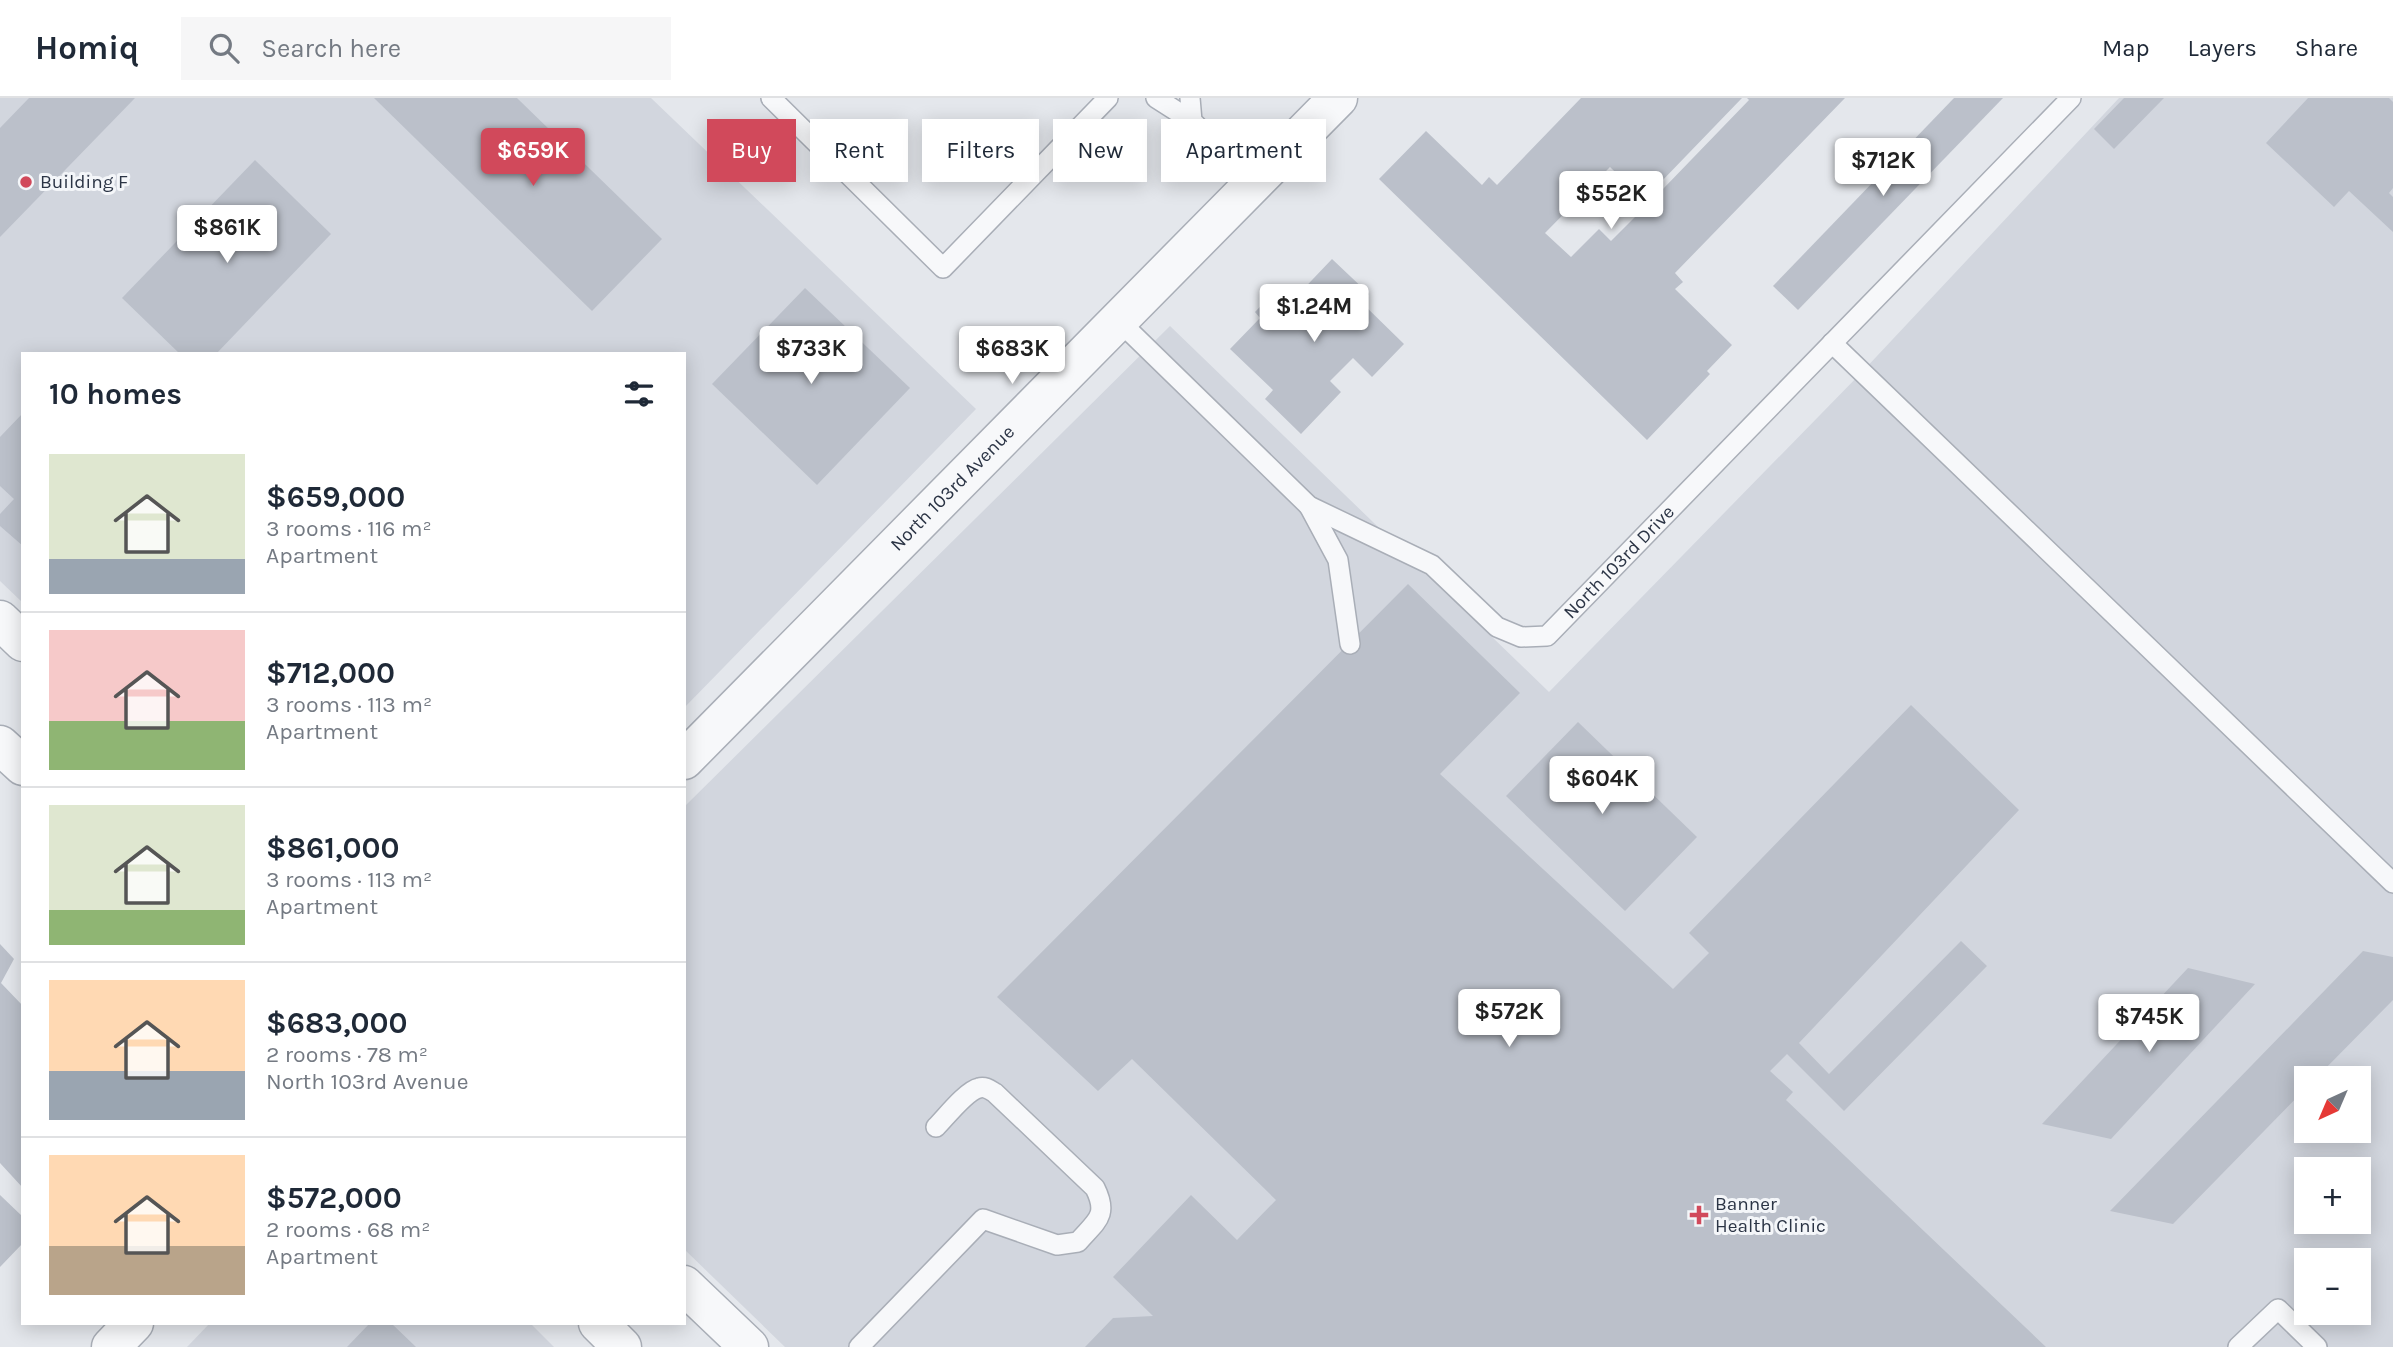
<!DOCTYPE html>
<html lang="en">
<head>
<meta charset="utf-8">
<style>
  :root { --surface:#fff; --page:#f6f6f7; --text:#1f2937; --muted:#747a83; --line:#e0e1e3; --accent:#d1495b }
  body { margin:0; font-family:Karla,sans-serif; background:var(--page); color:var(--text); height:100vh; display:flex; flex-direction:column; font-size:26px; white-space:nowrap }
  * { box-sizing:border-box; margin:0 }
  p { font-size:23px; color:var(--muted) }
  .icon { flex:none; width:38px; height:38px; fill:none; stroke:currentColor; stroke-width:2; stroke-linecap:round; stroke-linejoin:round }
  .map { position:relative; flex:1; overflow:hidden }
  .details { position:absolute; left:21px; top:254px; width:665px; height:973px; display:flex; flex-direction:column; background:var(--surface); border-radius:0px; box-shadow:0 4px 18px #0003 }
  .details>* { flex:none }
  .banner { position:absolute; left:707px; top:21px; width:665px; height:63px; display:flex; gap:14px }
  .needle { width:46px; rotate:224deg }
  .buttons { position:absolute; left:2294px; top:968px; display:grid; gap:14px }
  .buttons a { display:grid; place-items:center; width:77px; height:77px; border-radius:0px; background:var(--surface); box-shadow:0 4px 18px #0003; font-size:35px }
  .price { position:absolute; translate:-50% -60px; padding:0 16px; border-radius:7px; background:#fff; color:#222; font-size:23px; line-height:46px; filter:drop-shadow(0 2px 4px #0008) }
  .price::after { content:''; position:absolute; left:50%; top:42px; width:21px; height:16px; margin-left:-10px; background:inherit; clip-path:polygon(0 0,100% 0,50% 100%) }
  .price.on { background:var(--accent); color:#fff }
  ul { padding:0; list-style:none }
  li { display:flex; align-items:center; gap:21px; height:175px; padding:0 28px }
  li+li { border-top:2px solid var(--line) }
  li span { display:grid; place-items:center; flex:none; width:196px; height:140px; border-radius:0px; color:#555 }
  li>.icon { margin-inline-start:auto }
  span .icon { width:84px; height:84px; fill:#fffc; stroke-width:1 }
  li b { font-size:30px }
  h2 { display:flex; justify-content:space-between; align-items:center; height:84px; padding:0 28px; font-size:30px }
  .chip { padding:0 24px; border-radius:0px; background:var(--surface); box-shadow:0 4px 18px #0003; font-size:24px; line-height:63px }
  .chip.on { background:var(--accent); color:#fff }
  header { display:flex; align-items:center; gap:42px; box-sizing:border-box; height:98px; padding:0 35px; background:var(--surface); border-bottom:2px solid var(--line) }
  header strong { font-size:33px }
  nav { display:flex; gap:38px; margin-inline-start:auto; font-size:24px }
  .search { width:490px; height:63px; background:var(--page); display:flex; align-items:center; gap:18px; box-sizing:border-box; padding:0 24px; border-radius:0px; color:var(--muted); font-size:26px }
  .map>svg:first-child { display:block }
  .built { fill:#d2d6de; fill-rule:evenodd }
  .building { fill:#bbc0ca; fill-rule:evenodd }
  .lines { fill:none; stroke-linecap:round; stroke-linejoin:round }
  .service-casing { stroke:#a9aeb7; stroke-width:22 }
  .tertiary-casing { stroke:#a9aeb7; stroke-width:41 }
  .service { stroke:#f7f8fa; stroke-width:19 }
  .tertiary { stroke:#f7f8fa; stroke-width:38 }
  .poi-dot { fill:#d1495b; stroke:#f4f6f9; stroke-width:2.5 }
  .labels { text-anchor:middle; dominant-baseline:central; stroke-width:6; stroke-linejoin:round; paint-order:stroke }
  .poi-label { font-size:19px; fill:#2b3445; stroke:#f4f6f9; text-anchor:start }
  .street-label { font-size:19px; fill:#2b3445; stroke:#f4f6f9 }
</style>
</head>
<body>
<header>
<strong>Homiq</strong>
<div class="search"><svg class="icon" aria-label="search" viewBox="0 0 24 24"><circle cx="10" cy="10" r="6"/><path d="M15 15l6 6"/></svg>Search here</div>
<nav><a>Map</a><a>Layers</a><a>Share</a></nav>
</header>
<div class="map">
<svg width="2393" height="1249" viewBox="0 0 2393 1249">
  <rect width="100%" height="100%" fill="#e4e7ec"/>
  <g class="built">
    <polygon points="0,0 651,0 976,311 684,610 684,256 23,256 23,505 0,483"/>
    <path d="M2119,0H2393V1249H785L684,1151V709L1170,228L1549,594L1862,274ZM2306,980H2359V1032H2306ZM2306,1071H2359V1124H2306ZM2306,1162H2359V1214H2306Z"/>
    <polygon points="210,1225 530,1225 554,1249 187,1249"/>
  </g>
  <g class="building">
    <polygon points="29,0 135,0 0,139 0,30"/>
    <polygon points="374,0 517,0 662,141 592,213"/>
    <path d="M1581,0H1742L1659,86L1663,91L1749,2L1747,0H1845L1675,175L1683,184L1675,191L1732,247L1707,273L1710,276L1647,342L1379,81L1426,33L1482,87L1489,79L1497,87ZM1610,69L1648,106L1611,143L1599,131L1571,159L1545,135Z"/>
    <polygon points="1954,0 2003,0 1798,212 1773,188"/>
    <polygon points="2124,0 2164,0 2114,51 2094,31"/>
    <polygon points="2308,0 2389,0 2393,4 2393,90 2389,95 2393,99 2393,134 2349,93 2334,109 2266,45"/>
    <polygon points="255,62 331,136 216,256 180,256 122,200"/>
    <polygon points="1332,161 1369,196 1361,204 1404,246 1372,279 1353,260 1330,283 1341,294 1301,336 1265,301 1273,292 1230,251 1260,220 1255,214 1279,189 1293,202"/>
    <polygon points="805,190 910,290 817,387 712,286"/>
    <polygon points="23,315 23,448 0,428 0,416 14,401 0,388 0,339"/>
    <polygon points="1408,486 1520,595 1440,676 1673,891 1709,855 1689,835 1911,607 2019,712 1799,945 1829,976 1961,843 1987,868 1844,1013 1787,956 1770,973 1793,994 1786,1002 2046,1249 1085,1249 1113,1220 1153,1218 1113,1179 1191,1097 1237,1142 1276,1102 1132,961 1098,993 997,899"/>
    <polygon points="1578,624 1697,739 1625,813 1506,698"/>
    <polygon points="0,846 14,861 1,885 23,908 23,1090 0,1065"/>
    <polygon points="2363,853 2393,859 2393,902 2316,980 2306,980 2306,990 2173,1126 2110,1113"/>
    <polygon points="2188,870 2255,886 2111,1041 2042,1026"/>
    <polygon points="0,1097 23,1119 23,1145 0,1169"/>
    <polygon points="370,1225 391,1225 416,1249 347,1249"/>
  </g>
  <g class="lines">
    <defs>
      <g id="service">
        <polyline points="771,0 943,170 1108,0"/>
        <polyline points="1156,0 1192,23"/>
        <polyline points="1190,0 1192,23 1255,85"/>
        <path id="s1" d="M1118,222L1309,408L1432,467L1497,529L1521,539L1547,538L2071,0"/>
        <polyline points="1832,245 2393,785"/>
        <polyline points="1309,408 1338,462 1350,546"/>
        <path d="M859,1249L983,1121L1057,1147L1078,1144C1096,1123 1109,1118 1095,1090L995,995C990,992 985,988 979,990C966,993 946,1019 936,1029"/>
        <polyline points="2238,1249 2278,1211 2317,1249"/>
      </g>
      <g id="tertiary">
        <polyline points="0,522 23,544"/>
        <polyline points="0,647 23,668"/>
        <path id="s2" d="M684,662L1338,0"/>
        <polyline points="684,1187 749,1249"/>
        <polyline points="598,1225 622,1249"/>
        <polyline points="111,1249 134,1225"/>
      </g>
    </defs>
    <use href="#service" class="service-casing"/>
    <use href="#tertiary" class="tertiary-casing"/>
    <use href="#service" class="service"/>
    <use href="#tertiary" class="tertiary"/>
  </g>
  <g class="poi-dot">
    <circle cx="26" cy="84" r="7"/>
    <path d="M1695.5 1106.5h7v7h7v7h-7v7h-7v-7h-7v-7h7z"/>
  </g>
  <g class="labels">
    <g class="poi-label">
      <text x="40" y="84">Building F</text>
      <text x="1715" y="1106">Banner<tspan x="1715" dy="22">Health Clinic</tspan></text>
    </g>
    <g class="street-label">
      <text stroke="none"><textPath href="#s2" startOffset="382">North 103rd Avenue</textPath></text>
      <text stroke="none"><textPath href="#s1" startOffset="648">North 103rd Drive</textPath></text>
    </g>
  </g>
</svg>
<div class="buttons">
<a><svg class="needle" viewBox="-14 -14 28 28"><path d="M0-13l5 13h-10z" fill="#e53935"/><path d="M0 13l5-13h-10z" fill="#747a83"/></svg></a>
<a>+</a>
<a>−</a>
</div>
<b class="price on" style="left:533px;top:90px">$659K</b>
<b class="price" style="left:1883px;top:100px">$712K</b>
<b class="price" style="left:1611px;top:133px">$552K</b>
<b class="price" style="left:227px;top:167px">$861K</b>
<b class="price" style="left:1314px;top:246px">$1.24M</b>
<b class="price" style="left:811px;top:288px">$733K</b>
<b class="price" style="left:1012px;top:288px">$683K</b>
<b class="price" style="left:1602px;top:718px">$604K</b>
<b class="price" style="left:1509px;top:951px">$572K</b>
<b class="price" style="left:2149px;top:956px">$745K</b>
<div class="banner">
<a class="chip on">Buy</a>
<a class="chip">Rent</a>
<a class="chip">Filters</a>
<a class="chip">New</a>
<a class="chip">Apartment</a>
</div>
<section class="details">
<h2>10 homes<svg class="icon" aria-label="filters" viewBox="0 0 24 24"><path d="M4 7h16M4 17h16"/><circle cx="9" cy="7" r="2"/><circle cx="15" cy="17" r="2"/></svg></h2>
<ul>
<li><span style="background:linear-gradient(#dfe7d0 75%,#9aa5b1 0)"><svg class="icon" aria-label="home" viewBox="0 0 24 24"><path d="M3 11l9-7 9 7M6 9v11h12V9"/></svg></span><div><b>$659,000</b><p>3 rooms · 116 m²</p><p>Apartment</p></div></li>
<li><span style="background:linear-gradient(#f6c9c9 65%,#8fb573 0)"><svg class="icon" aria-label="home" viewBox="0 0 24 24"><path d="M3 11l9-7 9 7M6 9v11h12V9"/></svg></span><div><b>$712,000</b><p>3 rooms · 113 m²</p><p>Apartment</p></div></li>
<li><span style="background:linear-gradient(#dfe7d0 75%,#8fb573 0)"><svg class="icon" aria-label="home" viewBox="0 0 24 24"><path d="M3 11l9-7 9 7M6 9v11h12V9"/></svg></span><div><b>$861,000</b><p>3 rooms · 113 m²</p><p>Apartment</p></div></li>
<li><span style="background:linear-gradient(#ffd9b3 65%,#9aa5b1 0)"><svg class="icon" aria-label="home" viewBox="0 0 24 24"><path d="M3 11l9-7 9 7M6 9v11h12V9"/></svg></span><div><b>$683,000</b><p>2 rooms · 78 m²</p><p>North 103rd Avenue</p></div></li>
<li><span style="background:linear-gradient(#ffd9b3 65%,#b9a48a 0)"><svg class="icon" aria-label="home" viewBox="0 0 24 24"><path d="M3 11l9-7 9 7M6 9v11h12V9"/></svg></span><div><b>$572,000</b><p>2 rooms · 68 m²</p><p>Apartment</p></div></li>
</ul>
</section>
</div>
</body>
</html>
